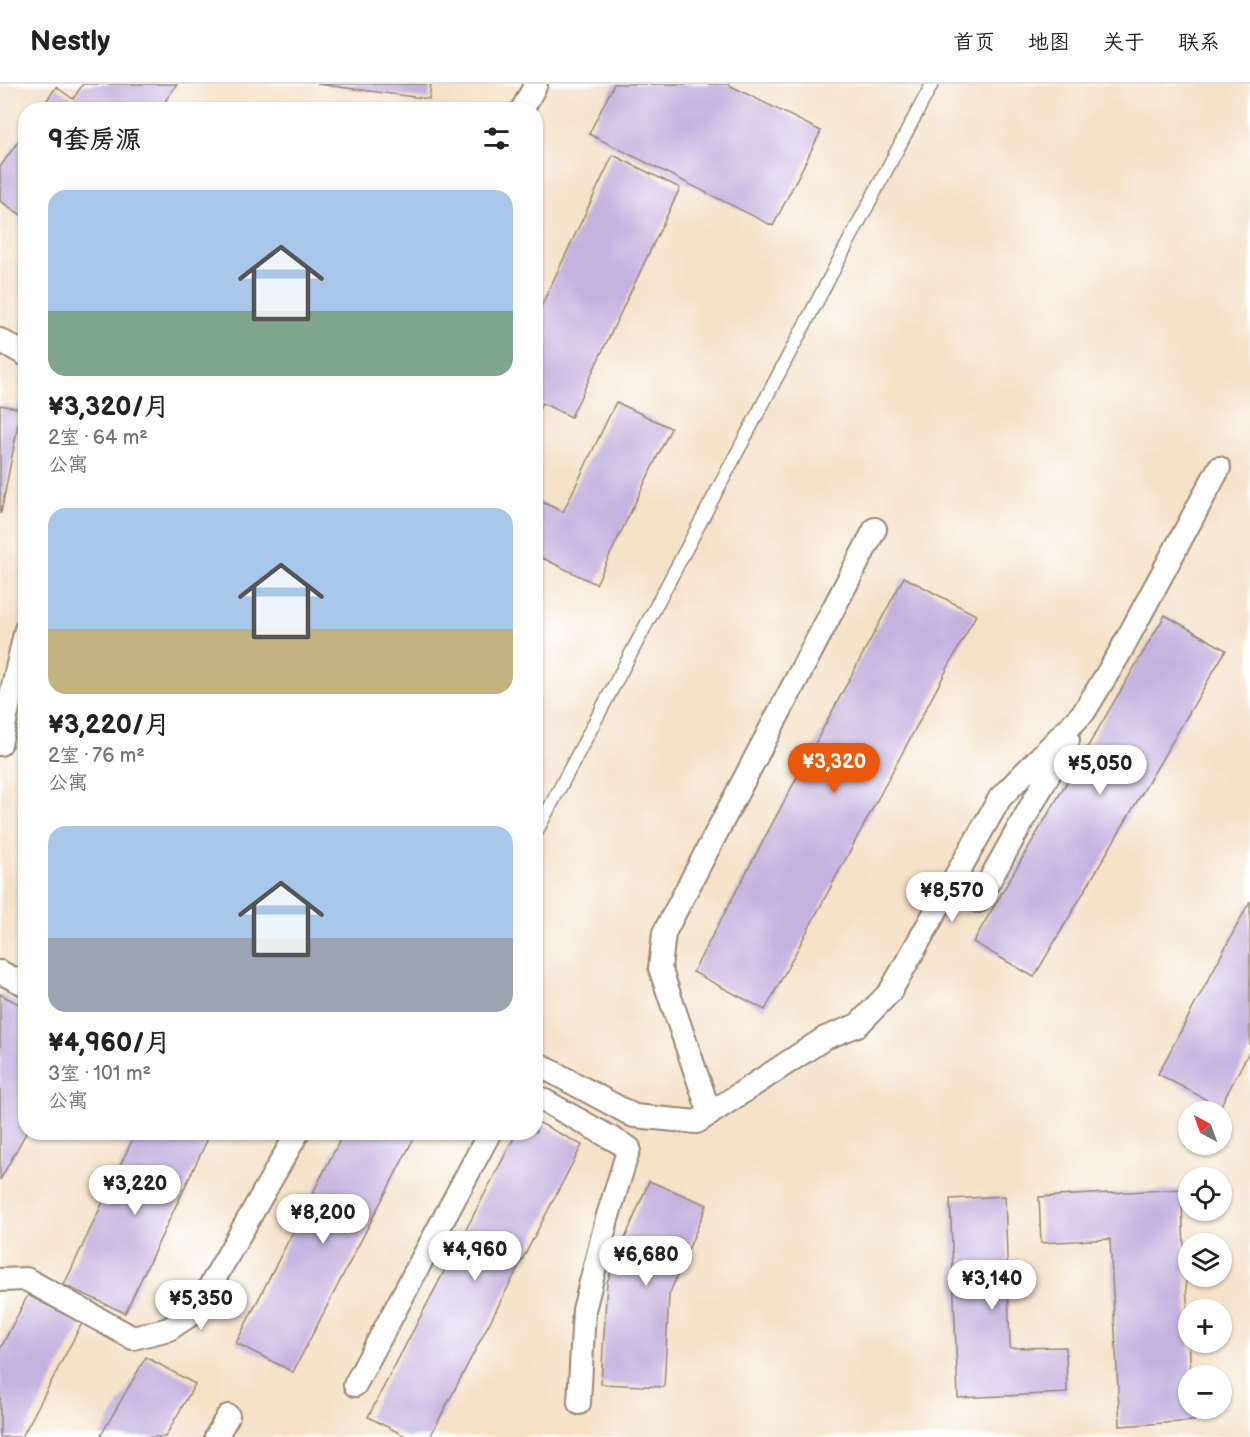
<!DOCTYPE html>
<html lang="zh">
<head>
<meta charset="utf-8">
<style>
  :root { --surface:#fff; --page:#f6f6f6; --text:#222; --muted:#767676; --line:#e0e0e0; --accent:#ea580c }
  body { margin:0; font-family:"Balsamiq Sans","LXGW WenKai TC",sans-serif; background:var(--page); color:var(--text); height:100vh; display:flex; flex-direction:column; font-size:22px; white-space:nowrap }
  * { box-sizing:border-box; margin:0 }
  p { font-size:20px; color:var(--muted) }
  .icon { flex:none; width:33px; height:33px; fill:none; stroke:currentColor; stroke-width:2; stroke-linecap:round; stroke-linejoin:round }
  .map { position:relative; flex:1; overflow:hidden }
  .drawer { position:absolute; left:18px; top:18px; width:525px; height:1038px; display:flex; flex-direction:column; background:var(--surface); border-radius:24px; box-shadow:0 2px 4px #0004 }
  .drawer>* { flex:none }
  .needle { width:39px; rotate:319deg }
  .tools { position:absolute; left:1178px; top:1017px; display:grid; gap:12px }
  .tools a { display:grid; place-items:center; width:54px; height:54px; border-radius:50%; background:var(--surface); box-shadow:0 2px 4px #0004; font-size:30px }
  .price { position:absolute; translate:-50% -51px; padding:0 14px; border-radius:21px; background:#fff; color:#222; font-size:20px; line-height:39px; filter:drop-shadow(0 2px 3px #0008) }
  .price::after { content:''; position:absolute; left:50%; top:36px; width:18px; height:14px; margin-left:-9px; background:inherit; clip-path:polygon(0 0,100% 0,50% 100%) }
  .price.active { background:var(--accent); color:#fff }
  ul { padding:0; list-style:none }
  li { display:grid; align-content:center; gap:12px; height:318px; padding:0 30px }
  li span { display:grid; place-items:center; height:186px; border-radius:18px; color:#555 }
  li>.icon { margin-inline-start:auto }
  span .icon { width:108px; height:108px; fill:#fffc; stroke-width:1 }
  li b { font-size:26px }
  h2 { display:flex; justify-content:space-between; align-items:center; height:72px; padding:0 30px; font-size:26px }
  header { display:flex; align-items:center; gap:36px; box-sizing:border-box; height:84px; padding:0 30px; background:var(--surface); border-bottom:2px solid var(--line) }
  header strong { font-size:28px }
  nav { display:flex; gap:33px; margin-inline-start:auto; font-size:21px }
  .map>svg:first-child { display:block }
  .building { fill:#c4b2df }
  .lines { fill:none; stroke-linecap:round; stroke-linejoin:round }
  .service-casing { stroke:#988672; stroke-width:15 }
  .minor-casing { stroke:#988672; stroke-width:26 }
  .service { stroke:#fff; stroke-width:12 }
  .minor { stroke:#fff; stroke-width:22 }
</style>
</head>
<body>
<header>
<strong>Nestly</strong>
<nav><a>首页</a><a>地图</a><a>关于</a><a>联系</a></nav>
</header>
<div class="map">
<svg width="1250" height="1353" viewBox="0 0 1250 1353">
  <rect width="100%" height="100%" fill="#fff"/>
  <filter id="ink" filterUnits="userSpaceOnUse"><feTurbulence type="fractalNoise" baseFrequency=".0167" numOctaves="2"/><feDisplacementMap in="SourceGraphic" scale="12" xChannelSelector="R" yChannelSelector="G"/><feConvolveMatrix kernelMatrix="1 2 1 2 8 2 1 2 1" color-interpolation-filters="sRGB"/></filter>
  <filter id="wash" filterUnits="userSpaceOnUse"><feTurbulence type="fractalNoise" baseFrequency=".008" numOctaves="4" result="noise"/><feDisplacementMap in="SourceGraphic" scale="24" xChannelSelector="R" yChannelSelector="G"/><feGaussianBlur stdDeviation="1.35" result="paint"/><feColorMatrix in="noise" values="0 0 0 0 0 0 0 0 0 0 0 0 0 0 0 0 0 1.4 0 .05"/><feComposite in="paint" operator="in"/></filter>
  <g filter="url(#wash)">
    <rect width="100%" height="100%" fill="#f4e1c7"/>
    <g id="blocks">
      <g class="building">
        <polygon points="83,0 177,0 159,26 40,26 56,3 73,15"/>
        <polygon points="317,0 431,0 429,15"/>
        <polygon points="614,0 727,0 821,47 773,142 589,50"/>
        <polygon points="26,46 26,134 0,117 0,83"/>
        <polygon points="613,71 680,104 571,333 542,319 536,332 536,233"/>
        <polygon points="616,318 671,344 596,500 536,471 536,415 563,428"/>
        <polygon points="0,321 21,325 1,429 0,429"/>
        <polygon points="904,493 976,531 765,926 693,888"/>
        <polygon points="1165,531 1226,566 1034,893 973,858"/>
        <polygon points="1250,817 1250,966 1220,1023 1158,990"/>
        <polygon points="0,910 26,924 26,1049 0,1096"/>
        <polygon points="536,1037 582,1061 430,1353 407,1353 368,1333 517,1048 536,1048"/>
        <polygon points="136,1048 211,1048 125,1229 64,1201"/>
        <polygon points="344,1048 417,1048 293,1288 236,1259"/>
        <polygon points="649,1097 707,1121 669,1211 664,1303 601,1300 607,1198"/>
        <polygon points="1181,1105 1191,1292 1188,1292 1188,1324 1193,1324 1194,1337 1120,1342 1110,1155 1041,1159 1039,1113"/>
        <polygon points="1005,1112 1010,1264 1066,1263 1067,1309 958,1314 950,1115"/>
        <polygon points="28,1211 82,1239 22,1353 0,1353 0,1265"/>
        <polygon points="146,1273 195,1300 165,1353 100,1353"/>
      </g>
    </g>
  </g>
  <g filter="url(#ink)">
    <use href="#blocks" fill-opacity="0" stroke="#988672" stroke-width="1.5"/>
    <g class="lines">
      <defs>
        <polyline id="service" points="536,749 932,0"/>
        <g id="minor">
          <polyline points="522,26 536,0"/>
          <polyline points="0,256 26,271"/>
          <polyline points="0,660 26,545"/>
          <polyline points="978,817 1068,656"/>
          <polyline points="0,888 26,901"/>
          <polyline points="536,979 634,1032 697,1038 825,954 858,941 890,908 1000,714 1084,628 1118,572 1219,384"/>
          <polyline points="536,1012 629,1064 607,1135 584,1226 579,1319"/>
          <polyline points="710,1030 660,884 664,849 875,445"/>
          <polyline points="0,1196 26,1195 133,1254 169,1245 196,1227 298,1048"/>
          <polyline points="355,1301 490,1048"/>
          <polyline points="216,1353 228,1332"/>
        </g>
      </defs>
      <use href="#service" class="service-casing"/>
      <use href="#minor" class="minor-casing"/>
      <use href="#service" class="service"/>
      <use href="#minor" class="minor"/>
    </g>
  </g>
</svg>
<div class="tools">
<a><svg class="needle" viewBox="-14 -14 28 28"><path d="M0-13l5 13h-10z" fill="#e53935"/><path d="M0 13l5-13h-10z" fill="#767676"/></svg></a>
<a><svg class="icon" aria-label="locate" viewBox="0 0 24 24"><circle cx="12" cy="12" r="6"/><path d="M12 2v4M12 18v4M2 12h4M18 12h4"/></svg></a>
<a><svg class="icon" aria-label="layers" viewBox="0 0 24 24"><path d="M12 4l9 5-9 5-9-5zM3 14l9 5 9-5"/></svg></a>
<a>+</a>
<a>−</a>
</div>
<b class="price active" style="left:834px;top:710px">¥3,320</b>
<b class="price" style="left:1100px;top:712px">¥5,050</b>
<b class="price" style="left:952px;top:839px">¥8,570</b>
<b class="price" style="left:135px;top:1132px">¥3,220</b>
<b class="price" style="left:323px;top:1161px">¥8,200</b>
<b class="price" style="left:475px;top:1198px">¥4,960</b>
<b class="price" style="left:646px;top:1203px">¥6,680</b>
<b class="price" style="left:992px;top:1227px">¥3,140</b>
<b class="price" style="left:201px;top:1247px">¥5,350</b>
<section class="drawer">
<h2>9套房源<svg class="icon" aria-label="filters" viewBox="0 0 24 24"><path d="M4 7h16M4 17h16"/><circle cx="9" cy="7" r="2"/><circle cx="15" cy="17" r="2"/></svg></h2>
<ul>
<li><span style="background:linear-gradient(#a9c7e8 65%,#7fa58c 0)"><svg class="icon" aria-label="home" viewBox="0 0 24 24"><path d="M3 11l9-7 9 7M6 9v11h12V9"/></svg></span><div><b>¥3,320/月</b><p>2室 · 64 m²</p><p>公寓</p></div></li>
<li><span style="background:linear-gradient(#a9c7e8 65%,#c2b280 0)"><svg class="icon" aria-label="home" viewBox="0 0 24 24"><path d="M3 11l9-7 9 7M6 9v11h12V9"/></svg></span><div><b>¥3,220/月</b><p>2室 · 76 m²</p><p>公寓</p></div></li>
<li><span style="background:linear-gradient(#a9c7e8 60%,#9aa5b1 0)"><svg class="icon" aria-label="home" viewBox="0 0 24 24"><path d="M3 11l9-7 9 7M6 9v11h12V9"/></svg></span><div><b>¥4,960/月</b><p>3室 · 101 m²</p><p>公寓</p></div></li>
</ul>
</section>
</div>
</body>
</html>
